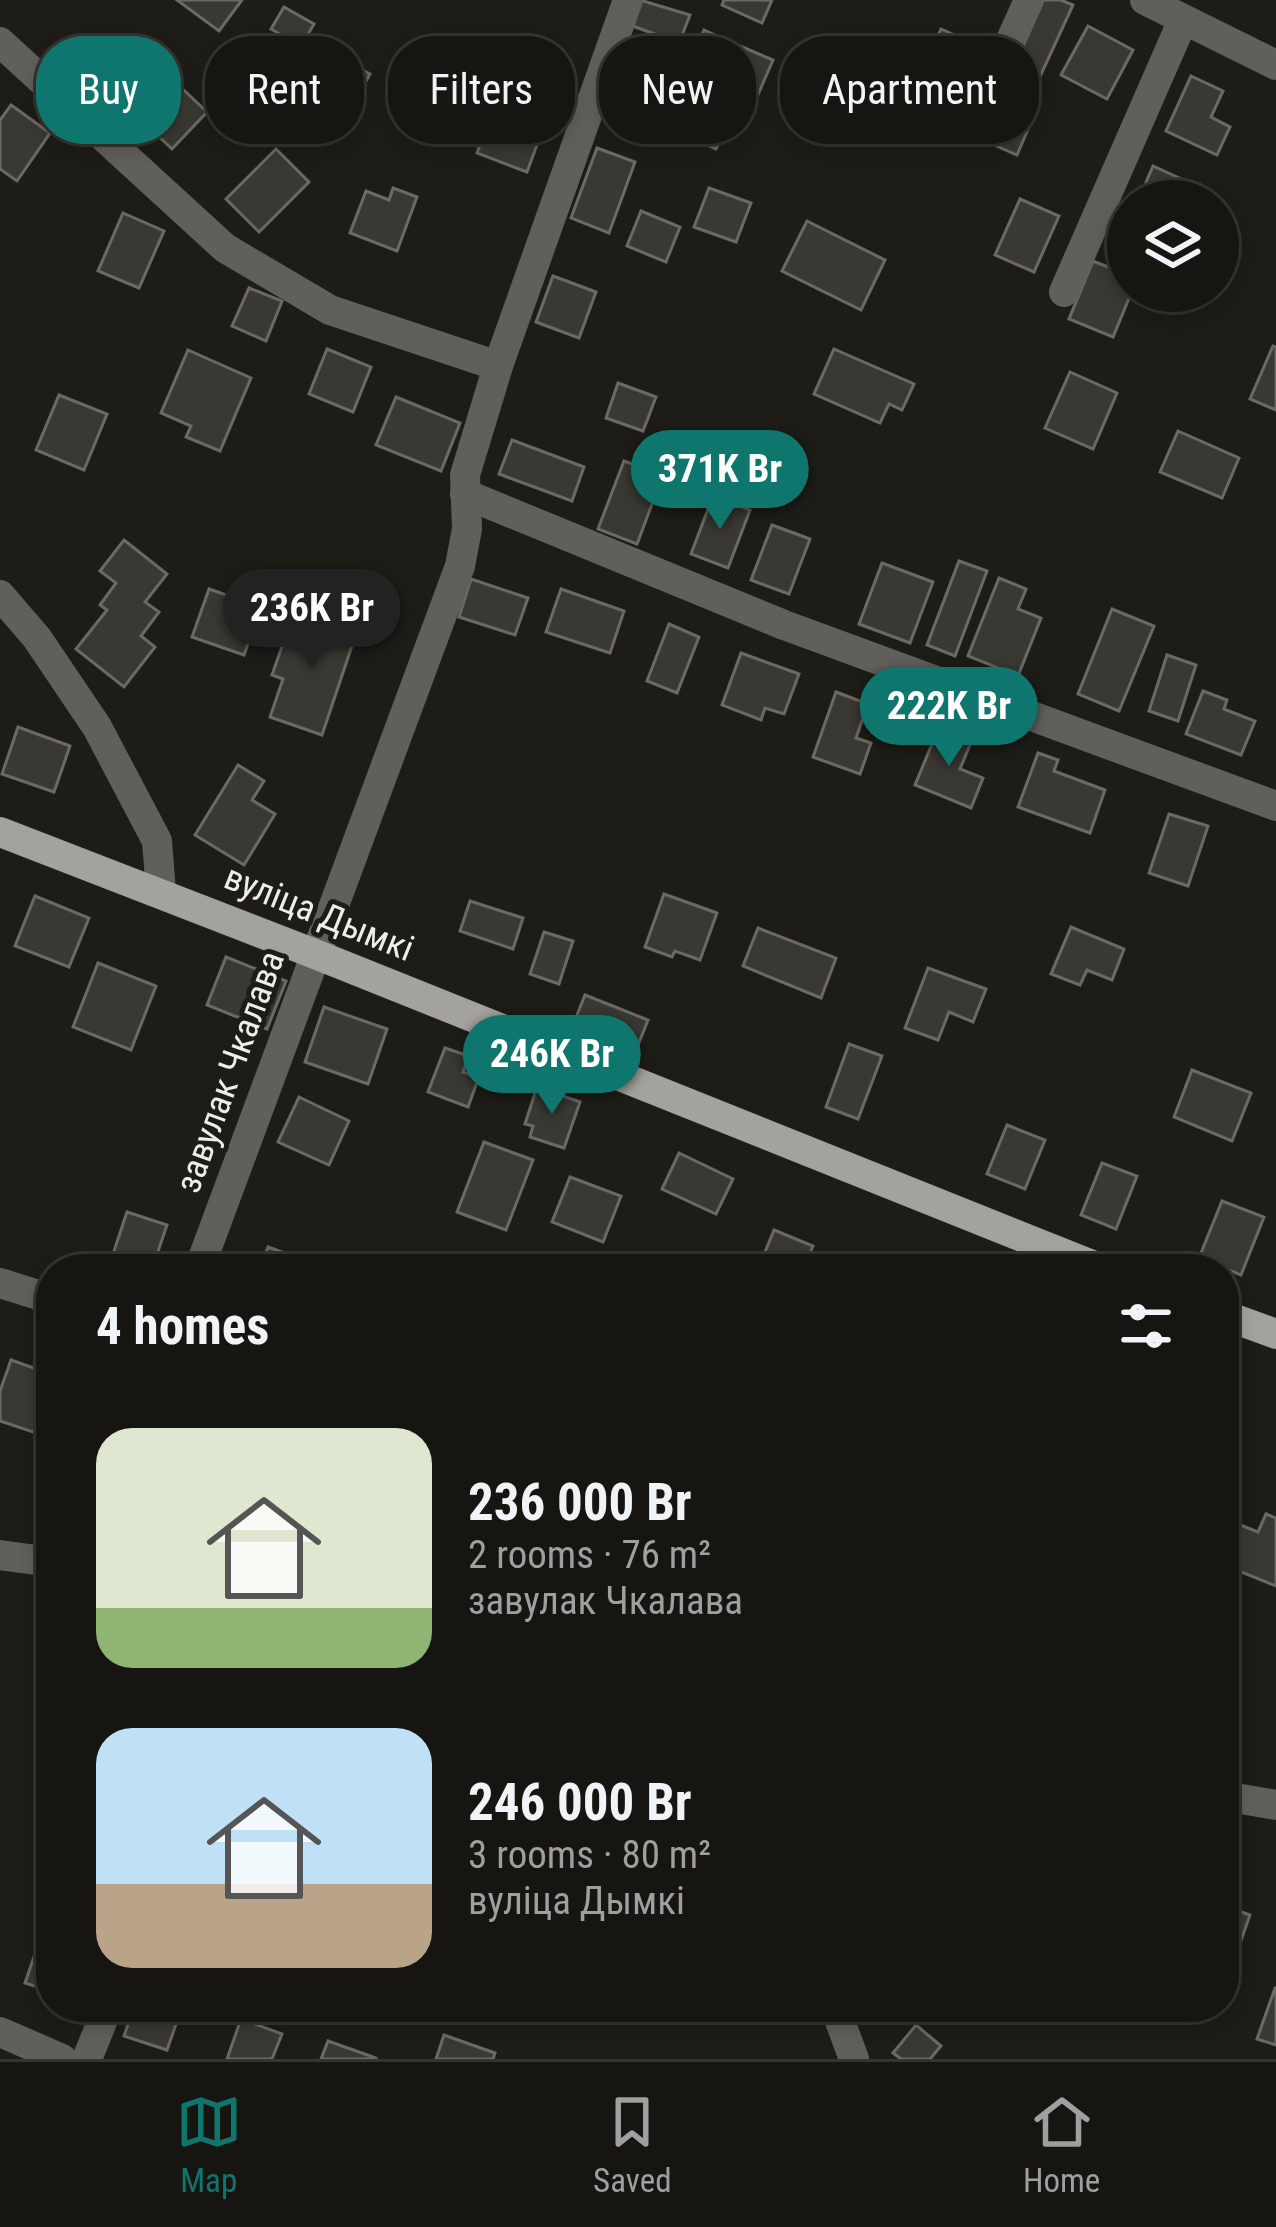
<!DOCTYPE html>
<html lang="en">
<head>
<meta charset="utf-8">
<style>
  :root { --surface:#161511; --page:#1f1e1a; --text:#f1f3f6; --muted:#9e9f9f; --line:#353431; --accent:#0f766e }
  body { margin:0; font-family:"Roboto Condensed",sans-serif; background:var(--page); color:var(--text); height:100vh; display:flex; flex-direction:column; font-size:45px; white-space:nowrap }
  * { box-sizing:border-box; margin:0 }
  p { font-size:39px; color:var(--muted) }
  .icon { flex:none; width:66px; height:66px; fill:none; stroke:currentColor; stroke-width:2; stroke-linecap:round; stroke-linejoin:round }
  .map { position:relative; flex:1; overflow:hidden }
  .details { position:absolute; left:36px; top:1254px; width:1203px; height:768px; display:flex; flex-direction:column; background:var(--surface); border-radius:48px; box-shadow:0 6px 18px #0003,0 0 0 3px var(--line) }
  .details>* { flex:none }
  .top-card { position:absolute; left:36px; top:36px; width:1206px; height:108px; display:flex; gap:24px }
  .fabs { position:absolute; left:1107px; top:180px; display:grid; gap:24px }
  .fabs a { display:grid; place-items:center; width:132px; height:132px; border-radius:50%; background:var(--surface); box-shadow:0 6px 18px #0003,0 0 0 3px var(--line); font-size:60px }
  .price { position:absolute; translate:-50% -102px; padding:0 27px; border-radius:42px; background:var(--accent); color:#fff; font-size:39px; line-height:78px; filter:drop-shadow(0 3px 6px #0008) }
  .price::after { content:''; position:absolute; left:50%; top:72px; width:36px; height:27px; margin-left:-18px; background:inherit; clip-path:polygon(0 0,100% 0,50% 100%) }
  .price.current { background:#222; color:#fff }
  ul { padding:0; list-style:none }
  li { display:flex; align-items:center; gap:36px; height:300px; padding:0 60px }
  li span { display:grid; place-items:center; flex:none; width:336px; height:240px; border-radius:36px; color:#555 }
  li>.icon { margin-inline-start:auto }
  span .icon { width:144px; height:144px; fill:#fffc; stroke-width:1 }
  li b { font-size:51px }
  h2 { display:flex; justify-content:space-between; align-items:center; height:144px; padding:0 60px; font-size:51px }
  .tag { padding:0 42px; border-radius:48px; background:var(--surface); box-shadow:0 6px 18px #0003,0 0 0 3px var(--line); font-size:42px; line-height:108px }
  .tag.current { background:var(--accent); color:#fff }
  .menu { display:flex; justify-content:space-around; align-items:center; height:168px; border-top:3px solid var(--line); background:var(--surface); font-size:33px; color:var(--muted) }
  .menu a { display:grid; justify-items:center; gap:6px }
  .menu .current { color:var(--accent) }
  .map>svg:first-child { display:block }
  .building { fill:#3a3832; stroke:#6b6963; stroke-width:3 }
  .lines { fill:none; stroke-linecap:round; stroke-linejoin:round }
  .minor { stroke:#605f5c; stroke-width:30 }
  .major { stroke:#a4a29d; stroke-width:30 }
  .labels { text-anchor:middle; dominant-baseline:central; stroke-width:10; stroke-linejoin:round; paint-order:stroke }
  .street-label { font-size:36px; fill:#eeedea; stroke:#1e1c17 }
</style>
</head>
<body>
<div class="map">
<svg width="1276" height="2059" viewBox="0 0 1276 2059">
  <rect width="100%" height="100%" fill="#1e1c17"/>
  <g class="building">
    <polygon points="177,0 242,0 219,31"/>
    <polygon points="640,0 690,15 679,43 630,25"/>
    <polygon points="724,0 772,0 762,23 722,5"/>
    <polygon points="1043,0 1061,0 1073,5 1038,81 1011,68"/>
    <polygon points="284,7 314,24 301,46 271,29"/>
    <polygon points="1088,26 1133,50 1107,99 1061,75"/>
    <polygon points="941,29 975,44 941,124 906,109"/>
    <polygon points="704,30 726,40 718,59 696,49"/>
    <polygon points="726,40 773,60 757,97 710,76"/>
    <polygon points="640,41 694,65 683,90 673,85 660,115 615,96"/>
    <polygon points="446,44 474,57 461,84 433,71"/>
    <polygon points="336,55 370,74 347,114 313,96"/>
    <polygon points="1191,76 1223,91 1211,117 1230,127 1217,155 1166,131"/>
    <polygon points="170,77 207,112 172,149 135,114"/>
    <polygon points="699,87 737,106 716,149 678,131"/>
    <polygon points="496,103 545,123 527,172 477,153"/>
    <polygon points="11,105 50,133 17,181 0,169 0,120"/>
    <polygon points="998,105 1032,120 1017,155 983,140"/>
    <polygon points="597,148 635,162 609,233 571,218"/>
    <polygon points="276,149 309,182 259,232 226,199"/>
    <polygon points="1153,166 1188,182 1179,201 1138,201"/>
    <polygon points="393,188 417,197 397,251 350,233 366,191 389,200"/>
    <polygon points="709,188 751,203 736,242 694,227"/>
    <polygon points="1020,199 1059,216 1034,272 995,255"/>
    <polygon points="641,211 680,227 666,262 627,246"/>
    <polygon points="123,213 164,231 139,288 98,271"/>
    <polygon points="807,221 885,260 861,310 782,271"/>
    <polygon points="1093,261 1128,275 1128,291 1132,291 1113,337 1069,319"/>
    <polygon points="553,276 596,292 579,338 536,322"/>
    <polygon points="249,288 282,301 266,341 232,326"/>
    <polygon points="1273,346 1276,347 1276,410 1250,399"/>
    <polygon points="327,349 371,367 353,412 309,394"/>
    <polygon points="834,349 914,384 902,410 889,404 880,423 814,394"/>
    <polygon points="188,350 251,378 220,451 186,437 191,426 161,413"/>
    <polygon points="1070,372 1117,393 1093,449 1045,428"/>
    <polygon points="618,383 656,397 643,431 606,418"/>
    <polygon points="59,395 107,414 84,470 36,450"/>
    <polygon points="396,397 460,423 441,471 376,445"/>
    <polygon points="1178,431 1239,458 1222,498 1160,472"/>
    <polygon points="512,440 584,467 572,501 499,474"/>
    <polygon points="624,461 663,475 637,544 598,529"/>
    <polygon points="713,496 750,510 728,568 691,554"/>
    <polygon points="772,525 810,539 789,594 751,580"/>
    <polygon points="124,540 167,574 145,602 159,612 141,636 155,647 124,687 76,649 107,610 100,605 116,583 100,571"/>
    <polygon points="959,561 987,571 955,656 927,645"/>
    <polygon points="882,563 933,582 910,643 859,624"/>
    <polygon points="999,578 1026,589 1018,609 1041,618 1018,676 968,656"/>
    <polygon points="471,579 528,598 515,635 459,617"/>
    <polygon points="209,589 261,607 244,655 192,637"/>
    <polygon points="561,589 624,611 610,653 546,632"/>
    <polygon points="1112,609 1154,626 1119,711 1078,694"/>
    <polygon points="305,610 358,628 322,735 270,717 283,679 272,675 287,632 297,635"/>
    <polygon points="669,624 699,637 677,693 647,681"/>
    <polygon points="741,653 799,674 784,714 765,708 761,720 722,705"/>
    <polygon points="1167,655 1196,665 1178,721 1149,711"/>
    <polygon points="1203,691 1227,700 1224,709 1255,721 1241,755 1186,734"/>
    <polygon points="836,692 868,704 856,738 871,743 860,774 813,757"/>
    <polygon points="18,727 70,746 54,792 2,774"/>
    <polygon points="939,727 972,740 960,769 983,778 971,808 915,785"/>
    <polygon points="1038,753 1058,760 1054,771 1105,790 1090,833 1018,807"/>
    <polygon points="238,765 264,781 252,800 275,814 244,865 195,835"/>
    <polygon points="1169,814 1208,826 1188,886 1149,873"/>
    <polygon points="664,894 717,913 700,960 675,951 672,957 645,947"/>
    <polygon points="35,896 89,918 69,967 15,946"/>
    <polygon points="470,901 523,918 513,949 460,931"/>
    <polygon points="1071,927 1124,949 1112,980 1087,970 1080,985 1051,974"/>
    <polygon points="758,928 836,958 821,998 743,966"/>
    <polygon points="544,932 573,941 559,984 530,974"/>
    <polygon points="226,957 286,981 267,1029 207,1005"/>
    <polygon points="98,963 156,986 131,1050 73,1027"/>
    <polygon points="928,968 986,989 973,1022 949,1012 938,1040 905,1028"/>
    <polygon points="585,995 648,1020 636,1050 573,1025"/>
    <polygon points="324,1007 387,1029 368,1084 305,1062"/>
    <polygon points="849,1044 882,1056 858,1119 826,1107"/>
    <polygon points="445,1048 469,1056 463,1072 479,1077 468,1107 428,1092"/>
    <polygon points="1192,1070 1251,1093 1232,1141 1174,1117"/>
    <polygon points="537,1087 580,1102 564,1148 530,1137 533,1126 525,1124"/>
    <polygon points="299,1097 349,1121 329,1165 278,1142"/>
    <polygon points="1007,1125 1045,1140 1025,1189 987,1174"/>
    <polygon points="484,1142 533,1160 506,1230 457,1212"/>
    <polygon points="679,1153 733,1179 716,1214 662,1189"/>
    <polygon points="1102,1163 1137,1176 1116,1229 1081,1215"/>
    <polygon points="570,1177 621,1196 603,1242 552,1222"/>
    <polygon points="1222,1201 1264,1217 1241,1275 1199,1258"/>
    <polygon points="127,1212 167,1225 152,1269 108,1269"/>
    <polygon points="774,1230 813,1246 803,1269 758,1269"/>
    <polygon points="268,1247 320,1266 319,1269 260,1269"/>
    <polygon points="11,1360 51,1374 48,1437 0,1421 0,1391"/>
    <polygon points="1266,1514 1276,1518 1276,1586 1224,1565 1238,1524 1258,1532"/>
    <polygon points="1224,1685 1239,1690 1224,1732"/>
    <polygon points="1224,1906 1250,1915 1231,1969 1224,1967"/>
    <polygon points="38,1945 51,1949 51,1991 25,1983"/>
    <polygon points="1275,1988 1276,1988 1276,2045 1257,2039"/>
    <polygon points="134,2007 182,2007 167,2050 124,2036"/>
    <polygon points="241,2019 282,2034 272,2059 227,2059"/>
    <polygon points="916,2025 941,2046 930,2059 901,2059 893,2053"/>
    <polygon points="444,2035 495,2053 493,2059 436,2059"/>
    <polygon points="328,2041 376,2058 376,2059 321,2059"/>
  </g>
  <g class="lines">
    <g class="minor">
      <polyline points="1145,0 1276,65"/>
      <polyline points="0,42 225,248 330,310 498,366"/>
      <polyline points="980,109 1029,0"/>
      <polyline points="1064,292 1183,20"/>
      <polyline points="465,494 784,625 1276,806"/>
      <polyline points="0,595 37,638 97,727 157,841 161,892"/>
      <polyline points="199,1269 460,566 467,529 465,475 498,366 628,0"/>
      <polyline points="0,1283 51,1299"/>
      <polyline points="0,1555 51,1562"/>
      <polyline points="1224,1796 1276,1805"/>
      <polyline points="839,2007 837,2013 854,2059"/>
      <polyline points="0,2032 62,2059"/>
      <polyline points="87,2059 108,2007"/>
    </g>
    <g class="major">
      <polyline points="0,832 315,954 1102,1269"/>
      <polyline points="1224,1315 1276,1334"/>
    </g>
  </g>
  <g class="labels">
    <g class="street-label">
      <text transform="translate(319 913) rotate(22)">вуліца Дымкі</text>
      <text transform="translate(230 1072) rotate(-70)">завулак Чкалава</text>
    </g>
  </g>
</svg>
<div class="fabs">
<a><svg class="icon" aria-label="layers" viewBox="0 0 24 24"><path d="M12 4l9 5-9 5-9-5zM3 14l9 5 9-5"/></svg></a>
</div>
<b class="price" style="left:720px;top:532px">371K Br</b>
<b class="price current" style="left:312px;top:671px">236K Br</b>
<b class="price" style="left:949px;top:769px">222K Br</b>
<b class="price" style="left:552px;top:1117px">246K Br</b>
<div class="top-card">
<a class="tag current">Buy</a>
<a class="tag">Rent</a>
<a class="tag">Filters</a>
<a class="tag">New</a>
<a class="tag">Apartment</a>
</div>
<section class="details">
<h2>4 homes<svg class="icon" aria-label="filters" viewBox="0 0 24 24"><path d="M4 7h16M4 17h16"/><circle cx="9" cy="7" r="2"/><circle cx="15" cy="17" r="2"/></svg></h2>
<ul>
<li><span style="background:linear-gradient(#dfe7d0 75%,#8fb573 0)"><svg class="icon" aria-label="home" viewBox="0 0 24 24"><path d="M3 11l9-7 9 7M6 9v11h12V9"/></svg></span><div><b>236 000 Br</b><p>2 rooms · 76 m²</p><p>завулак Чкалава</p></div></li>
<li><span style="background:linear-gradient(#bfe0f5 65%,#b9a48a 0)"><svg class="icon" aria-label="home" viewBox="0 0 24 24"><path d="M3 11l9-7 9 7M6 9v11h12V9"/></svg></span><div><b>246 000 Br</b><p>3 rooms · 80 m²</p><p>вуліца Дымкі</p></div></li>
</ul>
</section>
</div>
<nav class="menu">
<a class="current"><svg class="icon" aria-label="map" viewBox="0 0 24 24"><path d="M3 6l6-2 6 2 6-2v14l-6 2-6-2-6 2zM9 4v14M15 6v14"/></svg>Map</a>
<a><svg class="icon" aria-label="saved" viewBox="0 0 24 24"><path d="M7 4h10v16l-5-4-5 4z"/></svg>Saved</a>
<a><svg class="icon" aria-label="home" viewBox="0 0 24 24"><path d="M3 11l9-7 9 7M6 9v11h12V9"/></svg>Home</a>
</nav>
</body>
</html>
